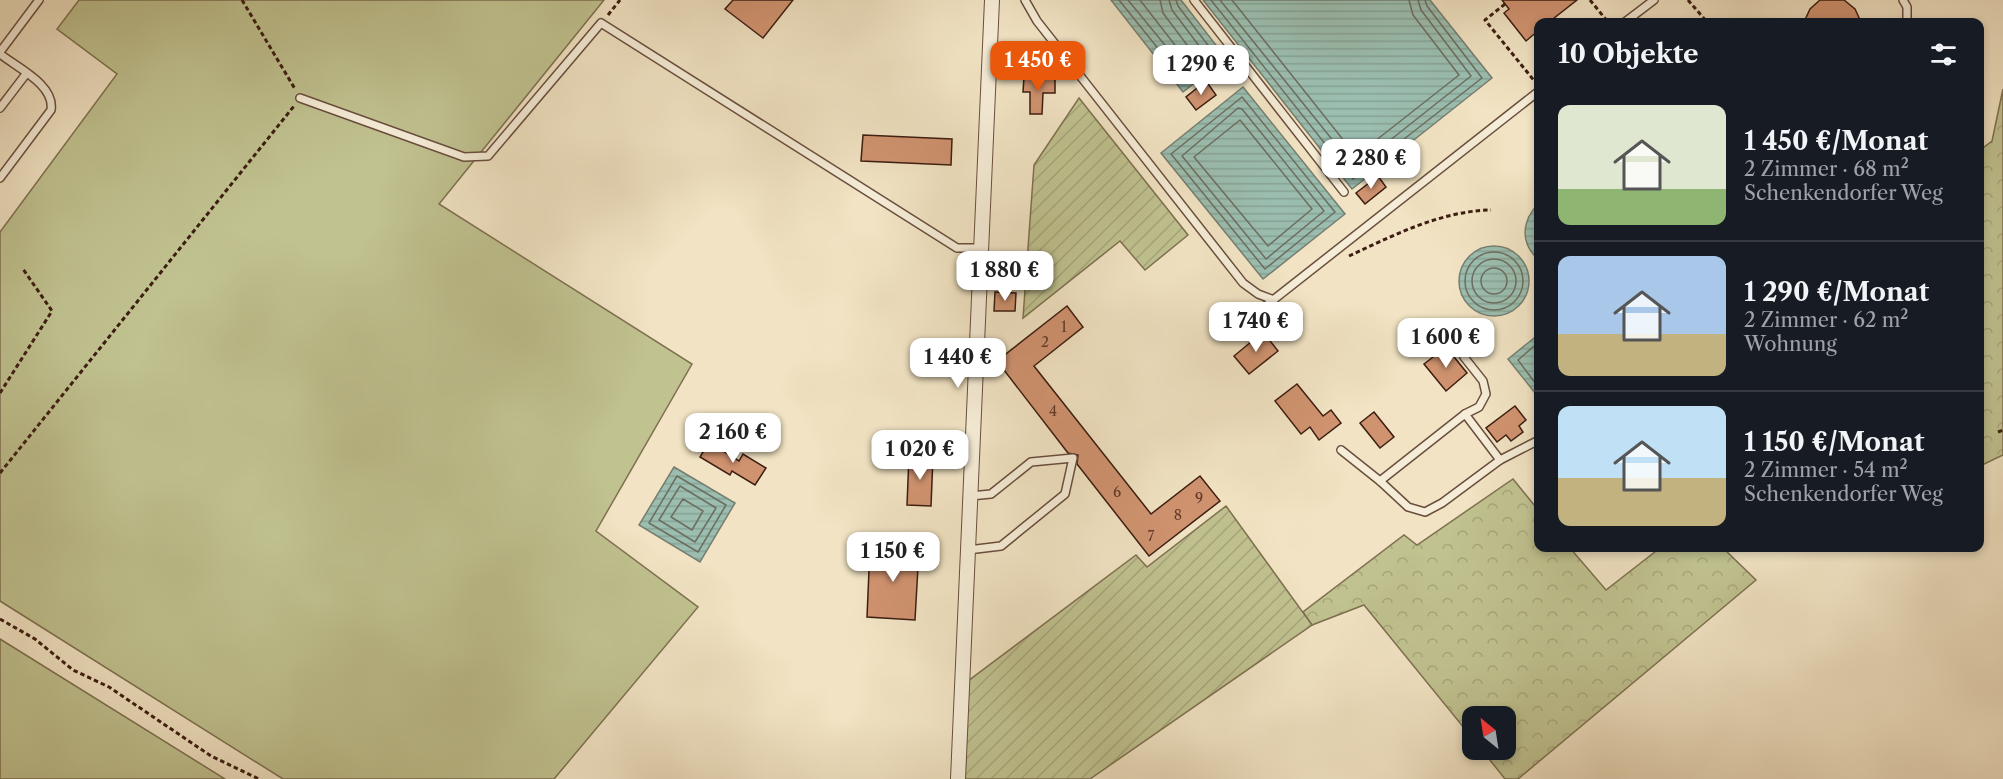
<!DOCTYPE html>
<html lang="de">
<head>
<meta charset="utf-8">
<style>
  :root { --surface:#171b24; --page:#242831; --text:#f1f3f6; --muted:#9ea1a6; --line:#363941; --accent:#ea580c }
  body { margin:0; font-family:"Libre Caslon Text",serif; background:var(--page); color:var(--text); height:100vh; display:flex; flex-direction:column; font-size:22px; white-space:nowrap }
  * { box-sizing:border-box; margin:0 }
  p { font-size:20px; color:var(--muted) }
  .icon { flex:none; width:33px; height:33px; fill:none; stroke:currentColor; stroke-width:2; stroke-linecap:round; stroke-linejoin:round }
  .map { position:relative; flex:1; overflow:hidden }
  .side { position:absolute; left:1534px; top:18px; width:450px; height:534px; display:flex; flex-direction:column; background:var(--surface); border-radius:12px; box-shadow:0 3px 9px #0003 }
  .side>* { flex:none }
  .needle { width:39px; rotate:330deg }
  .fabs { position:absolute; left:1462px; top:706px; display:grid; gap:12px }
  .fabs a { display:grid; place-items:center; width:54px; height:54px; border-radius:12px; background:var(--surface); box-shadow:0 3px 9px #0003; font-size:30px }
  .price { position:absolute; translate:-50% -51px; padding:0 14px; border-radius:12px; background:#fff; color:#222; font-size:20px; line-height:39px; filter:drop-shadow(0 2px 3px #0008) }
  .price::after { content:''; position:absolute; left:50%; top:36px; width:18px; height:14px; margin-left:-9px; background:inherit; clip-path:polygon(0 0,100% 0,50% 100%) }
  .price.on { background:var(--accent); color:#fff }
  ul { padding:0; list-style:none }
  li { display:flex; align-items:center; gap:18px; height:150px; padding:0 24px }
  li+li { border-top:2px solid var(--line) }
  li span { display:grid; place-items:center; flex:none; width:168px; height:120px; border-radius:12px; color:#555 }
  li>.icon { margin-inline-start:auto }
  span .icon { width:72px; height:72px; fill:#fffc; stroke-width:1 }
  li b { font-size:26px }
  h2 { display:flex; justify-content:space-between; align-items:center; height:72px; padding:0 24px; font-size:26px }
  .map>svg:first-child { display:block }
  .grass { fill:#c0c290; stroke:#7e7050; stroke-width:1.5 }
  .forest { fill:url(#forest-crowns); stroke:#7e7050; stroke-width:1.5 }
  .garden { fill:url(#garden-furrows); stroke:#7e7050; stroke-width:1.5 }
  .water { fill:url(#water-rules); stroke:#757e70; stroke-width:1.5 }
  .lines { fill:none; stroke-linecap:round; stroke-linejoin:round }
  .shore { stroke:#6c6e60; stroke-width:1.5 }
  .building { fill:#d09370; stroke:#3c1d11; stroke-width:1.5 }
  .service-casing { stroke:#694e3e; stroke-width:10 }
  .minor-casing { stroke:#694e3e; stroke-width:16 }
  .path { stroke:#3c1d11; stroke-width:3; stroke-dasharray:4.5 3; stroke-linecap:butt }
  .service { stroke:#f6edd8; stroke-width:7 }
  .minor { stroke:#f6edd8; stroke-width:14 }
  .labels { text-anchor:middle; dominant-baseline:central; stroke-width:4.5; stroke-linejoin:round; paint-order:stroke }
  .number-label { font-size:14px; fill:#613a29 }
</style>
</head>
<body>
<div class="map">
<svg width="2003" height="779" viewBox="0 0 2003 779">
  <defs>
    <pattern id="forest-crowns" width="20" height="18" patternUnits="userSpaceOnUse" patternTransform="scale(1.5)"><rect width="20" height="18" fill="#c0c290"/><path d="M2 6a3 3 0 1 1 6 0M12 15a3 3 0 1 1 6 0" fill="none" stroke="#a6a67b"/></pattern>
    <pattern id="garden-furrows" width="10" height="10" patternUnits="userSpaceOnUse" patternTransform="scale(1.5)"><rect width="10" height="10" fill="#c0c290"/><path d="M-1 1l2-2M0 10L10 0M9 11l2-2" fill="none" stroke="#a6a67b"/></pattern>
    <pattern id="water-rules" width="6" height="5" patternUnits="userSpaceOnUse" patternTransform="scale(1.5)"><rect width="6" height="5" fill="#9bbeb0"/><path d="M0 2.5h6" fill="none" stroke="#86a396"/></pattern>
  </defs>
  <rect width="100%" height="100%" fill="#f1e3c3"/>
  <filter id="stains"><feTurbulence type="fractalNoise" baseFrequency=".00333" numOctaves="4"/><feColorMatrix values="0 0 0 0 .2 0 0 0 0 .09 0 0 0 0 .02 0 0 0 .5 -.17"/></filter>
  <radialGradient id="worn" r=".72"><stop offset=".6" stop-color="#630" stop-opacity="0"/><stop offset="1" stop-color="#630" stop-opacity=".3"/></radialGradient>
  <g class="grass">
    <polygon points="79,0 604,0 439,204 692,364 596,531 698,607 554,779 283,779 0,601 0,232 117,74 57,29"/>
    <polygon points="0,639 225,779 0,779"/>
  </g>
  <g class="forest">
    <polygon points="2003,89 2003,455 1980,466 1980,150 1992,141"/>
    <polygon points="1513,479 1539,511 1539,548 1570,548 1606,590 1660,548 1723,548 1756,580 1518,779 1505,779 1482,750 1506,750 1506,717 1473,717 1473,739 1364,605 1312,625 1303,612 1404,535 1417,545"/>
  </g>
  <g class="garden">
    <polygon points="1079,98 1188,235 1145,270 1120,241 1023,318 1034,165"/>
    <polygon points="1226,506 1312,625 1090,779 965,779 968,681 1136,555 1147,567"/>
  </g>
  <g class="water">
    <polygon points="1111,0 1181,0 1226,58 1183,92"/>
    <polygon points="1203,0 1430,0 1492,78 1352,189"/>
    <polygon points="1243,87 1345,214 1263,279 1161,153"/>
    <path d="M1539,203V260C1519,243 1522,220 1539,203Z"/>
    <circle cx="1494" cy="281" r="35"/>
    <polygon points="1539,334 1539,398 1508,359"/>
    <polygon points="674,467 735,503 700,562 639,525"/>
  </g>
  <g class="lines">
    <g class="shore">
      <polyline points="1119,0 1185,82 1217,57 1178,6 1176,0"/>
      <polyline points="1128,0 1187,72 1206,55 1172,10 1169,0"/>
      <polyline points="1140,0 1185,58 1189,59 1193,53 1163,13 1160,0"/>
      <polyline points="1211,0 1353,179 1482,78 1427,6 1425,0"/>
      <polyline points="1220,0 1355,168 1471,76 1421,10 1418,0"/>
      <polyline points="1232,0 1356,156 1459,75 1413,15 1409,0"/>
      <polygon points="1242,97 1335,212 1265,269 1171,154"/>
      <polygon points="1238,108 1242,109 1324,211 1266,259 1182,156"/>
      <polygon points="1240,120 1312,209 1268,246 1194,157"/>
      <circle cx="1494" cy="281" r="29"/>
      <circle cx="1494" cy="281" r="22"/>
      <circle cx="1494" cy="281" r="13"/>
      <polyline points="1539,342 1518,360 1539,388"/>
      <polygon points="677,476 726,505 698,552 649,523"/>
      <polygon points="680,486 716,508 695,542 659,520"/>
      <polygon points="683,499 703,511 692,530 671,517"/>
    </g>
  </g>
  <g class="building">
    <polygon points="733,0 793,0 763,38 725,9"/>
    <polygon points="1502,0 1577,0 1549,22 1539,22 1539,30 1526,41 1504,13 1509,9"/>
    <polygon points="1820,0 1844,0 1855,9 1861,22 1804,22 1810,9"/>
    <polygon points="1024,77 1055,78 1055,93 1043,93 1042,114 1030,114 1030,92 1023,92"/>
    <polygon points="1206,81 1216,95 1196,110 1186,97"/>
    <polygon points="863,135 952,139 951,165 861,161"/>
    <polygon points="1378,176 1386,187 1365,204 1356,193"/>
    <polygon points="995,292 1016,293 1015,311 994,311"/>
    <polygon points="1067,306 1083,327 1034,366 1151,514 1200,476 1220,501 1149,556 1077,464 1078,455 1068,453 997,361"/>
    <polygon points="1263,332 1278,351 1249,374 1234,356"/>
    <polygon points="1446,347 1467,373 1446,391 1424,364"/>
    <polygon points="1297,384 1323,416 1331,410 1341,423 1319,440 1310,427 1301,434 1275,401"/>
    <polygon points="1515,406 1526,420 1519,426 1523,432 1511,441 1506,435 1497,442 1486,428"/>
    <polygon points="1374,412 1394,437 1380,448 1360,423"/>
    <polygon points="709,442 739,461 743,454 766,468 755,485 732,471 730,475 700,457"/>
    <polygon points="909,456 933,457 931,506 907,505"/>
    <polygon points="870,547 919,549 915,620 867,617"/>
  </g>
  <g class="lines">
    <defs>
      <g id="service">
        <polyline points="1025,0 1037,21 1243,283 1258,294 1274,300"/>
        <polyline points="1194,0 1344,192"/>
        <polyline points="1903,0 1907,7 1907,22"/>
        <polyline points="1625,22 1654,0"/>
        <polyline points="0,52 39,0"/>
        <path d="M0,54C18,68 55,85 51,110L0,178"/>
        <polyline points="300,98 464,157 488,156 601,23 957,248 979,248"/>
        <polyline points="0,108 26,74"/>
        <polyline points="1254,315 1539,91"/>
        <polyline points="1464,357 1483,381 1486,394 1479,407 1465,414"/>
        <polyline points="1341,450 1380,481 1408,507 1425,512 1442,503 1500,460 1539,440"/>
        <polyline points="1380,481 1465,414 1500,460"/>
        <polyline points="968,550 1001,546 1065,494 1073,458 1031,462 991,494 970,496"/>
      </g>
      <polyline id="minor" points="958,779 992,0"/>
    </defs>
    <use href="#service" class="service-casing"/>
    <use href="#minor" class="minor-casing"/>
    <g class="path">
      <polyline points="242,0 295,89"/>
      <polyline points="1590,0 1608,22"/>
      <polyline points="1688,0 1707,22"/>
      <polyline points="1505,4 1485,20 1536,83"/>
      <polyline points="608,15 620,0"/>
      <path d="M1349,256C1394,235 1441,211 1491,210"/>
      <polyline points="0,393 52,311 23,269"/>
      <polyline points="1998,432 2003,430"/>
      <polyline points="0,473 294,106"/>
      <polyline points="0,619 35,639 73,670 109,687 211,756 259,779"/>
    </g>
    <use href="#service" class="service"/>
    <use href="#minor" class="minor"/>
  </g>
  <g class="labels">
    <g class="number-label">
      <text x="1064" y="327">1</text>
      <text x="1045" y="342">2</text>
      <text x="1053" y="411">4</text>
      <text x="1117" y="492">6</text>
      <text x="1199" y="498">9</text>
      <text x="1178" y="515">8</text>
      <text x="1151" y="536">7</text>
    </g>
  </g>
  <rect width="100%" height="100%" filter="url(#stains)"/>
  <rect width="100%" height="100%" fill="url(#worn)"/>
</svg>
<div class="fabs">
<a><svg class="needle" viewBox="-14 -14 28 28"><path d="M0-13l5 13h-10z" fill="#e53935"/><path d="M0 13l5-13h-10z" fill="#9ea1a6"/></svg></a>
</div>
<b class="price on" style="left:1038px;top:92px">1 450 €</b>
<b class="price" style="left:1201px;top:96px">1 290 €</b>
<b class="price" style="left:1371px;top:190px">2 280 €</b>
<b class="price" style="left:1005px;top:302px">1 880 €</b>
<b class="price" style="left:1256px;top:353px">1 740 €</b>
<b class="price" style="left:1446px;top:369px">1 600 €</b>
<b class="price" style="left:958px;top:389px">1 440 €</b>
<b class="price" style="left:733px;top:464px">2 160 €</b>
<b class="price" style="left:920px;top:481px">1 020 €</b>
<b class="price" style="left:893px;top:583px">1 150 €</b>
<section class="side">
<h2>10 Objekte<svg class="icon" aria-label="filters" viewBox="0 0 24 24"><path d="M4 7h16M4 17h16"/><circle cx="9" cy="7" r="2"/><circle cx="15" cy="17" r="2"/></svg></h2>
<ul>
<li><span style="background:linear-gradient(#dfe7d0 70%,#8fb573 0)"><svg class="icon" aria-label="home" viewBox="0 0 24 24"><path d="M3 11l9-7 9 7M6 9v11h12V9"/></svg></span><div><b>1 450 €/Monat</b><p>2 Zimmer · 68 m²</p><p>Schenkendorfer Weg</p></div></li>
<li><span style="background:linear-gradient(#a9c7e8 65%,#c2b280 0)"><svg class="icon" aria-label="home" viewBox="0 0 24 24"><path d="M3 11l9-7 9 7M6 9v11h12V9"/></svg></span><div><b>1 290 €/Monat</b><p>2 Zimmer · 62 m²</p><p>Wohnung</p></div></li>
<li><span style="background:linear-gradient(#bfe0f5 60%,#c2b280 0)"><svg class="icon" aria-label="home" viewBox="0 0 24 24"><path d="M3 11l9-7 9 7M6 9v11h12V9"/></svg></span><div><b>1 150 €/Monat</b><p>2 Zimmer · 54 m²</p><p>Schenkendorfer Weg</p></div></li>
</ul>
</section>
</div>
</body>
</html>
